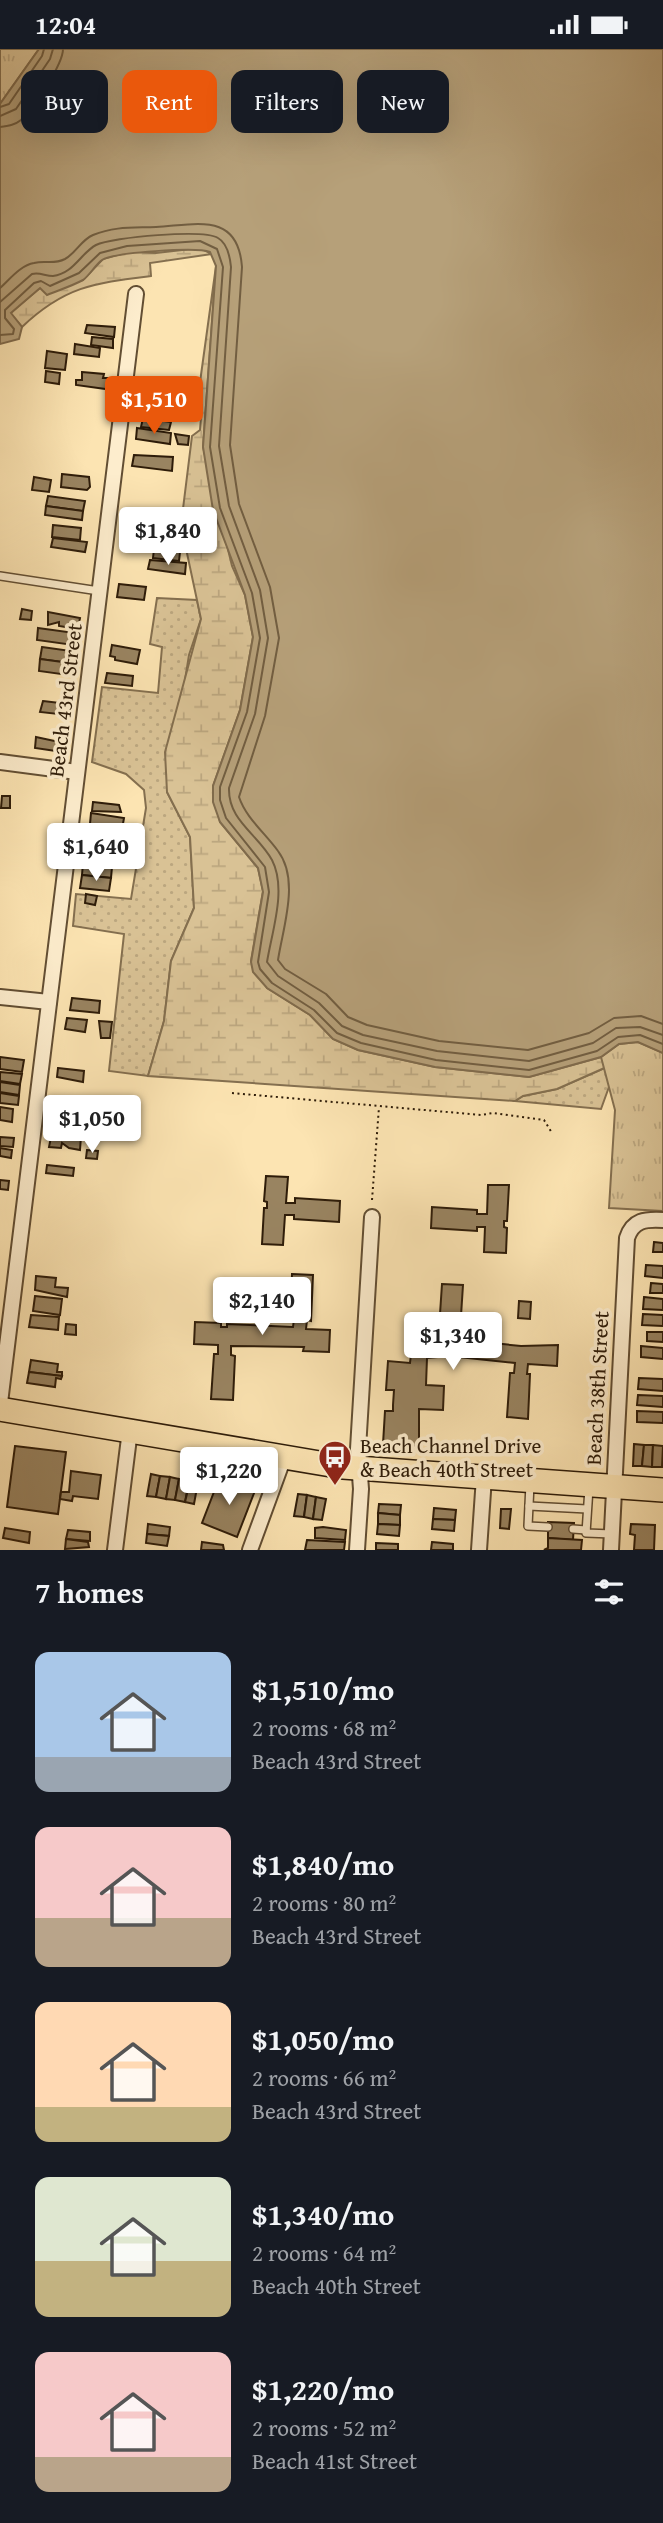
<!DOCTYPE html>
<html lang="en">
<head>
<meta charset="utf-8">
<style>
  :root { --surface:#171b24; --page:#242831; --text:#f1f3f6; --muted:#9ea1a6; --accent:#ea580c }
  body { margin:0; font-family:"Gentium Book Plus",serif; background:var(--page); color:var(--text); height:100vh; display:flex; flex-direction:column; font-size:26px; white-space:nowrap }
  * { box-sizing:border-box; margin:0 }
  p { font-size:23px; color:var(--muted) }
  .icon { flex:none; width:38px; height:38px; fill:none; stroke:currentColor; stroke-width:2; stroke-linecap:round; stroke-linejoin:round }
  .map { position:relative; height:1501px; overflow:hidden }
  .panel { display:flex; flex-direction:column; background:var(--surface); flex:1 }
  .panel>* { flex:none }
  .banner { position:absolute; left:21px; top:21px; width:621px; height:63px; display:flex; gap:14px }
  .price { position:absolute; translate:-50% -60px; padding:0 16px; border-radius:7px; background:#fff; color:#222; font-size:23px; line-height:46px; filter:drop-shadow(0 2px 4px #0008) }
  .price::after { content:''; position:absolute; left:50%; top:42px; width:21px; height:16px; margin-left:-10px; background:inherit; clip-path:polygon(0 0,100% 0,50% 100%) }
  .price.on { background:var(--accent); color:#fff }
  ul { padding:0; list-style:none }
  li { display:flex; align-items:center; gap:21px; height:175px; padding:0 35px }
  li span { display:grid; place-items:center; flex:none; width:196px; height:140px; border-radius:14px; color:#555 }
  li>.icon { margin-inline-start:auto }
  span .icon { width:84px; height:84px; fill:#fffc; stroke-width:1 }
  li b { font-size:30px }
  h2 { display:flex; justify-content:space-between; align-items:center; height:84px; padding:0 35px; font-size:30px }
  .tag { padding:0 24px; border-radius:14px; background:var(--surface); box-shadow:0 7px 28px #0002; font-size:24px; line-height:63px }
  .tag.on { background:var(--accent); color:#fff }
  .status { display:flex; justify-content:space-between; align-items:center; height:49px; padding:0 35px; background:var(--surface); direction:ltr }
  .status svg { height:19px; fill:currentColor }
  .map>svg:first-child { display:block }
  .grass { fill:url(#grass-dots); stroke:#846f4f; stroke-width:2 }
  .wetland { fill:url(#wetland-marsh); stroke:#846f4f; stroke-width:2 }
  .park { fill:url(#park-tufts); stroke:#846f4f; stroke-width:2 }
  .water { fill:#b6a079; stroke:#806b4c; stroke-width:2 }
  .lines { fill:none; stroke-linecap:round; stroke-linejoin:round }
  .shore { stroke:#725e41; stroke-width:2 }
  .building { fill:#998461; stroke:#2e1c09; stroke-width:2 }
  .lane-casing { stroke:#624e33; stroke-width:10 }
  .street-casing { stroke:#624e33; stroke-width:18 }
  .primary-casing { stroke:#2e1c09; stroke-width:26 }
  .path { stroke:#2e1c09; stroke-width:2; stroke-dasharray:2 3.5; stroke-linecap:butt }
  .lane { stroke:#fdedcd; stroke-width:7 }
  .street { stroke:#fdedcd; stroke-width:14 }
  .primary { stroke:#fce4b2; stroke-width:23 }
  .labels { text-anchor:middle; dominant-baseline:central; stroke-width:7; stroke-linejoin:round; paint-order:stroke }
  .street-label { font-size:21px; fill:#2e1c09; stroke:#fdedcd }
  .poi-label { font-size:21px; fill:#2e1c09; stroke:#fdedcd; text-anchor:start }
</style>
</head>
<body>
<div class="status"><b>12:04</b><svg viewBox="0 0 49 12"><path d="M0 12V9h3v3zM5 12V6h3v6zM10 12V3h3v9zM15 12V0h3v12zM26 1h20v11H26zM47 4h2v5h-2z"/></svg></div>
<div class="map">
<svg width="663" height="1501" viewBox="0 0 663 1501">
  <defs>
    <pattern id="grass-dots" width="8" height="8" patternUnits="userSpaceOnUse" patternTransform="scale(1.75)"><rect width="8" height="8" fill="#d9c295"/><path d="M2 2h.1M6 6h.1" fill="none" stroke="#bba67f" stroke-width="1.8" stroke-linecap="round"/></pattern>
    <pattern id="wetland-marsh" width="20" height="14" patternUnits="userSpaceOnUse" patternTransform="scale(1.75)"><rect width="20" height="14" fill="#d9c295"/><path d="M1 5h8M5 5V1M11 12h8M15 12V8" fill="none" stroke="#bba67f"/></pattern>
    <pattern id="park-tufts" width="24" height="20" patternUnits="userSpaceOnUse" patternTransform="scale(1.75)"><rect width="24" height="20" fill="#d9c295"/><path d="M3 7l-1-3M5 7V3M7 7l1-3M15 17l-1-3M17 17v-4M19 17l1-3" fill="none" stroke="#bba67f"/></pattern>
  </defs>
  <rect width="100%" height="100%" fill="#fce4b2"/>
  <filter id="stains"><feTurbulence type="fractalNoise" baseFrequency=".00286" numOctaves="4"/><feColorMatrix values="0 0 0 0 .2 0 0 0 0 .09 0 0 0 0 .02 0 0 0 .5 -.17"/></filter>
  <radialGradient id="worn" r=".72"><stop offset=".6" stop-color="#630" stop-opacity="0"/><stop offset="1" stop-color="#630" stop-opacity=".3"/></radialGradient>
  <g class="grass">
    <polygon points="157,549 197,551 201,570 189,606 167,743 190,788 194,859 171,912 164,972 148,1027 109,1022 124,885 73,877 76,845 131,850 146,759 144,741 126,725 92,713 102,638 158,644 162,598 150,595"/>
    <polygon points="618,1013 601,1060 515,1052 523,1047 557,1040"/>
  </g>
  <g class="wetland">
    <path d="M200,199L212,205L150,214L151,227C95,234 65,237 22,278L10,264L40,239L83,231L103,210L129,203L156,204Z"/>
    <polygon points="216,217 203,398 232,517 245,546 253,588 240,661 213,737 220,773 258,819 263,842 251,912 267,939 310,966 333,990 358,1001 435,1018 529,1028 601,1008 619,995 618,1013 557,1040 523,1047 515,1052 148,1027 164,972 171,912 194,859 190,788 167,743 165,703 201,570 181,476 192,387 200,381 202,356 197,355"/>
  </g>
  <g class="park">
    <polygon points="0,0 39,0 0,55"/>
    <polygon points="638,993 663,1004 663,1162 609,1159 615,1061 601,1008 619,995"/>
  </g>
  <path class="water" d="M39,0H663V1004L638,993L619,995L601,1008L529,1028L435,1018L358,1001L333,990L310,966L267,939L253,923L251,913L263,843L258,819L220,773L213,753V737L240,661L253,588L245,546L213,461L203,398L216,217L210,203C197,198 114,203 102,211C95,216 90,226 83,231C72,237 59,241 47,246L40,239L11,264L22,278L19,290L0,295V55Z"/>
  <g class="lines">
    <g class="shore">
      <polyline points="0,58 9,55 42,7 44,0"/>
      <polyline points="0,67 16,60 50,10 53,0"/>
      <path d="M0,78C8,77 15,76 21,71C33,59 63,16 63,0"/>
      <path d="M0,239C10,230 21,216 34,214C46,211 53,216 65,210C76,204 81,191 93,186C115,177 134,179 156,178C195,176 238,162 242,218L230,396L239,455L270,538L279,589L265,667L239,748C246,769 265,784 278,802C300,831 283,878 278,911L285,920L326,945L348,968L367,976L439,992L528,1001L589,984L614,969L641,967L663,975"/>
      <path d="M0,253L32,225C40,223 45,227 53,227C73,225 81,204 96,196C112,188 204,180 218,189C227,194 230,208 231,218L219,397L229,457L260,541L268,589L255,665L229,739C228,772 258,785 272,811C287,840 272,882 267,913L278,927L319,954L342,977L363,986L437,1002L529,1012L593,994L616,979L640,978L663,986"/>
      <polyline points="0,286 13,285 14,280 5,269 5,261 34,234 41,232 50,237 79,224 100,204 127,197 200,192 217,200 223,218 210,398 220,459 252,544 260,589 247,663 220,738 220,751 226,769 265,818 269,843 258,913 260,920 272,934 314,961 337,984 361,994 436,1011 529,1021 597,1002 618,988 640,986 663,995"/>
    </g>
  </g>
  <g class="building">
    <polygon points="87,276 115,278 114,288 85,284"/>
    <polygon points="92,288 113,290 113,299 91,296"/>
    <polygon points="75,295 100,299 99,308 74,305"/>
    <polygon points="47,302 67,305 65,321 45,319"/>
    <polygon points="46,322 60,324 59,335 45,333"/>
    <polygon points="82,323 104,325 103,329 110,329 109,334 113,335 113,341 76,336 76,331 82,331"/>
    <polygon points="175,330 192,332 190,347 172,344"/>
    <polygon points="142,348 190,352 189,363 185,365 141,359"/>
    <polygon points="143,369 171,373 169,381 141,378"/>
    <polygon points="137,379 171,384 170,395 136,390"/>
    <polygon points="175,385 189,387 188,396 178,395"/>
    <polygon points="134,406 173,408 172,422 132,417"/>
    <polygon points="62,425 89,428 90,438 87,441 61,438"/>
    <polygon points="34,428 51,431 49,443 32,441"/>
    <polygon points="48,447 85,452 83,462 46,457"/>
    <polygon points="46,457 83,462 82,471 45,466"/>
    <polygon points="53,476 81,479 80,491 52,488"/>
    <polygon points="147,486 178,489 177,500 145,494"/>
    <polygon points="53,489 87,493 85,503 51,498"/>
    <polygon points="154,500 180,503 179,512 153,509"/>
    <polygon points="150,511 186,514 185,525 148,520"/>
    <polygon points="119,535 146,538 144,551 117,548"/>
    <polygon points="22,560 32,562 31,571 20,570"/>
    <polygon points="48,563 80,569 78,580 59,577 59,573 48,576"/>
    <polygon points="38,579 75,584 73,596 37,591"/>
    <polygon points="112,596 140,601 137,615 115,611 115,608 110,607"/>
    <polygon points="42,598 71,602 70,614 40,610"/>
    <polygon points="40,610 70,614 68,626 39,622"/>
    <polygon points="107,624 133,627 132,637 105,634"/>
    <polygon points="43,652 69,655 67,666 40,663"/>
    <polygon points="36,688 64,694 63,703 35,699"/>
    <polygon points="2,747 10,747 10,759 1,759"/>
    <polygon points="93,753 119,756 121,763 92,762"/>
    <polygon points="91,764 124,769 122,780 90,775"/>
    <polygon points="92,781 125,785 124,797 90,793"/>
    <polygon points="88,798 112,801 111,811 87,808"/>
    <polygon points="123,800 133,801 132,814 121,813"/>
    <polygon points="83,814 112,818 111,829 82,826"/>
    <polygon points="82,826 111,829 109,842 80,839"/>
    <polygon points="86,845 97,847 95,856 85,854"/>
    <polygon points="72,949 100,952 99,964 70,961"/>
    <polygon points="67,969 87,971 85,983 65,980"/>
    <polygon points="99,972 112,973 110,989 101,989"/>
    <polygon points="0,1008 24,1011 22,1023 0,1020"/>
    <polygon points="58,1019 84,1022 83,1033 57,1028"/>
    <polygon points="0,1023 22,1025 20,1035 0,1032"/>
    <polygon points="0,1033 20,1036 19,1046 0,1043"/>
    <polygon points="0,1044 19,1047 18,1056 0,1054"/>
    <polygon points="0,1058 13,1060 12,1073 0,1071"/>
    <polygon points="52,1083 81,1087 80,1101 69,1099 62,1094 61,1099 49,1098"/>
    <polygon points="0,1088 14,1089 13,1098 0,1097"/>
    <polygon points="0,1099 12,1101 11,1109 0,1107"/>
    <polygon points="87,1101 98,1102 97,1110 86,1109"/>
    <polygon points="47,1116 74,1119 73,1127 46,1124"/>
    <polygon points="266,1127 288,1128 286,1154 295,1154 295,1149 340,1152 339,1173 294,1170 294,1166 285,1166 283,1196 262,1195 264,1159 267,1159 267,1153 264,1152"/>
    <polygon points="0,1131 9,1132 8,1141 0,1140"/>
    <polygon points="488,1136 509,1136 507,1172 504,1172 504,1178 507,1179 506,1204 484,1203 485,1178 477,1178 477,1182 431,1179 432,1158 477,1161 477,1165 487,1165"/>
    <polygon points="654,1193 663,1194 663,1203 653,1203"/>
    <polygon points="646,1216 663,1217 663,1229 645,1227"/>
    <polygon points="292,1225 313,1226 311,1272 307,1271 306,1280 330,1281 329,1303 303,1302 304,1298 231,1297 231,1306 235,1307 233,1351 211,1350 214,1305 218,1305 218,1296 194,1295 195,1273 221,1274 221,1278 227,1278 227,1275 293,1278 294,1270 290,1270"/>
    <polygon points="36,1227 56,1229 55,1238 68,1239 67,1248 35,1241"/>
    <polygon points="651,1234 663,1235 663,1244 650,1244"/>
    <polygon points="442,1235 463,1236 460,1282 454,1281 454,1290 521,1297 558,1296 557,1317 528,1315 527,1325 530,1325 528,1370 507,1368 510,1324 514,1324 515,1314 449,1307 427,1309 426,1336 444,1337 443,1361 419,1360 419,1397 383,1395 385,1362 393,1362 393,1356 394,1341 386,1341 388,1312 410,1314 413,1287 442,1288 443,1281 439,1280"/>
    <polygon points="35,1247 62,1250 60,1266 33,1262"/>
    <polygon points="644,1248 663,1250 663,1261 643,1260"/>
    <polygon points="519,1252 531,1253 530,1270 518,1269"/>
    <polygon points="643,1265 663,1266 663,1277 642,1276"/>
    <polygon points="31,1266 59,1268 58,1281 29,1278"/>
    <polygon points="66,1275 76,1276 76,1286 65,1285"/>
    <polygon points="647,1283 663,1283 663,1293 647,1292"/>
    <polygon points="641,1297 663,1299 663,1310 641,1308"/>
    <polygon points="31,1311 58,1315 57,1323 62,1323 62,1327 29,1323"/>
    <polygon points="29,1323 62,1327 61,1330 56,1329 55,1338 27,1334"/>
    <polygon points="639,1329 663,1330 663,1342 638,1340"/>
    <polygon points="638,1346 663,1347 663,1358 637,1356"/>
    <polygon points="637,1362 663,1363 663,1374 637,1373"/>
    <polygon points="634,1395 644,1396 642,1417 633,1417"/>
    <polygon points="644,1396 653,1396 652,1418 642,1417"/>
    <polygon points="653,1396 663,1397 662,1418 652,1418"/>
    <polygon points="15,1397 66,1403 58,1465 7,1458"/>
    <polygon points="71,1422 101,1426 98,1450 73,1447 72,1452 60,1450 61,1443 69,1443"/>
    <polygon points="151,1425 160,1427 156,1448 147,1447"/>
    <polygon points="160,1427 170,1428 166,1450 156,1448"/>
    <polygon points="170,1428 179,1430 175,1451 166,1450"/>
    <polygon points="179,1430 189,1432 185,1453 175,1451"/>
    <polygon points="219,1430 256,1439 237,1488 202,1474"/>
    <polygon points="190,1432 198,1433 194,1455 185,1453"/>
    <polygon points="298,1445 307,1446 304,1468 294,1467"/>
    <polygon points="307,1446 316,1448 313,1470 304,1468"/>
    <polygon points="316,1448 326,1450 322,1471 313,1470"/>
    <polygon points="379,1455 401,1456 400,1466 378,1464"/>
    <polygon points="434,1459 456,1461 455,1471 433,1470"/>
    <polygon points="501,1460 511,1460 509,1480 500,1479"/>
    <polygon points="378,1464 400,1466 400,1476 378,1475"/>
    <polygon points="433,1470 455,1471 454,1482 432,1480"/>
    <polygon points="548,1473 574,1474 573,1491 548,1489"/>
    <polygon points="148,1475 170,1478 169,1487 147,1485"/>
    <polygon points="378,1475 400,1476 399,1487 377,1485"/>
    <polygon points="631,1475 655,1476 654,1501 634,1501 635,1486 630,1485"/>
    <polygon points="323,1478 346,1481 345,1491 315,1489 315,1479"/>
    <polygon points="5,1479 30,1483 29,1494 3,1489"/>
    <polygon points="68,1481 90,1483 90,1492 66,1490"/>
    <polygon points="147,1485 169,1487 167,1497 146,1494"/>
    <polygon points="548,1489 582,1491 581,1501 544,1501 548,1499"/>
    <polygon points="66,1490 88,1493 89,1498 65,1500"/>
    <polygon points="307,1491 345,1493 344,1501 305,1501"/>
    <polygon points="202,1493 223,1496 224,1501 201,1501"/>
    <polygon points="432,1493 453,1495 453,1501 431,1501"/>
    <polygon points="376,1494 398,1495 398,1501 376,1501"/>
  </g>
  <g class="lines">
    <defs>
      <g id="lane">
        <polyline points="0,527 99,542"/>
        <polyline points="530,1435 528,1477 548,1478"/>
        <polyline points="589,1439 586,1484 612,1485"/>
        <polyline points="529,1457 587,1460"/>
        <polyline points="573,1480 586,1481"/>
      </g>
      <g id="street">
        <polyline points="0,713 77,723"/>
        <polyline points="0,948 49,953"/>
        <polyline points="0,1354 136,245"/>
        <polyline points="115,1501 130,1381"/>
        <polyline points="250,1501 284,1408"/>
        <polyline points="357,1501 361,1440 358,1400 372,1168"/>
        <polyline points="479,1501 484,1428"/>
        <path d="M611,1501L627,1189C633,1171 645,1170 663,1171"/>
      </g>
      <polyline id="primary" points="0,1360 343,1418 663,1441"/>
    </defs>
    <use href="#lane" class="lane-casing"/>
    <use href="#street" class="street-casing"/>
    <use href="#primary" class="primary-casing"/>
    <g class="path">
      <polyline points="232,1044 481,1066 493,1064 544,1071 552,1084"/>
      <polyline points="372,1151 379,1058"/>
    </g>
    <use href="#lane" class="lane"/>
    <use href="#street" class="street"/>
    <use href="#primary" class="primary"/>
  </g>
  <defs>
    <symbol id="bus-pin" viewBox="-11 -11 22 30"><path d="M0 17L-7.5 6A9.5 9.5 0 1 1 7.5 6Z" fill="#8f2418" stroke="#fdedcd"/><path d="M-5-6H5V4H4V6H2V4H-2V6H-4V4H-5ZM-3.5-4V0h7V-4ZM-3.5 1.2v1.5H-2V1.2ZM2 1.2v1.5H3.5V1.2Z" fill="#fff"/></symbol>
  </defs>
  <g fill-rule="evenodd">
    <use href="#bus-pin" x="316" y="1389" width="38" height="52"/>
  </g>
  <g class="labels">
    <g class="street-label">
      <text transform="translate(65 651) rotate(-83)">Beach 43rd Street</text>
      <text transform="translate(597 1339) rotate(-87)">Beach 38th Street</text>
    </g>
    <g class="poi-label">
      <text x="360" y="1396">Beach Channel Drive<tspan x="360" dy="24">&amp; Beach 40th Street</tspan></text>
    </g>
  </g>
  <rect width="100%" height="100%" filter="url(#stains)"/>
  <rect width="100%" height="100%" fill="url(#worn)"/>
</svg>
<b class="price on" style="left:154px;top:387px">$1,510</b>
<b class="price" style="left:168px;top:518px">$1,840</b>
<b class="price" style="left:96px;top:834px">$1,640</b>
<b class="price" style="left:92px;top:1106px">$1,050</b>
<b class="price" style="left:262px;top:1288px">$2,140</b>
<b class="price" style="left:453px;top:1323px">$1,340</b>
<b class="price" style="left:229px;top:1458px">$1,220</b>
<div class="banner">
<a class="tag">Buy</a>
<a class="tag on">Rent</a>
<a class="tag">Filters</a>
<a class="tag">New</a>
</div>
</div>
<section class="panel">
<h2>7 homes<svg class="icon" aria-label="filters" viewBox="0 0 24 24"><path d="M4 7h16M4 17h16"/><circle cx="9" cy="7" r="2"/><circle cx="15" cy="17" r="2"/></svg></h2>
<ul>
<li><span style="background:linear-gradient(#a9c7e8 75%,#9aa5b1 0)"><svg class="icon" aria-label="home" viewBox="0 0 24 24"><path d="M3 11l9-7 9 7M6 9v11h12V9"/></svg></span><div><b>$1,510/mo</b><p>2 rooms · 68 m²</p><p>Beach 43rd Street</p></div></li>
<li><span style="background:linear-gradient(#f6c9c9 65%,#b9a48a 0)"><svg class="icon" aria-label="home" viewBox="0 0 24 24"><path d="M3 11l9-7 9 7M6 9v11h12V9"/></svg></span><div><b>$1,840/mo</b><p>2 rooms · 80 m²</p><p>Beach 43rd Street</p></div></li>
<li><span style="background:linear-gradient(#ffd9b3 75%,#c2b280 0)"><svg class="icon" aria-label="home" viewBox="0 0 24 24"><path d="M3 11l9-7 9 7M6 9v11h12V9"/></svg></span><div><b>$1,050/mo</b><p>2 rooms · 66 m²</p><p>Beach 43rd Street</p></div></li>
<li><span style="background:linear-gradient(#dfe7d0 60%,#c2b280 0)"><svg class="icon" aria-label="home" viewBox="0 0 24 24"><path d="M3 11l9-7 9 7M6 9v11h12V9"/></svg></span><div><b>$1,340/mo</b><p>2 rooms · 64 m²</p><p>Beach 40th Street</p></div></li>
<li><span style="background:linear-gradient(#f6c9c9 75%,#b9a48a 0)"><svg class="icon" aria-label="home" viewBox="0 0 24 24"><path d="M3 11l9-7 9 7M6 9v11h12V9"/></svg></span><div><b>$1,220/mo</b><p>2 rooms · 52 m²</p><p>Beach 41st Street</p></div></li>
</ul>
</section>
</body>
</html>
